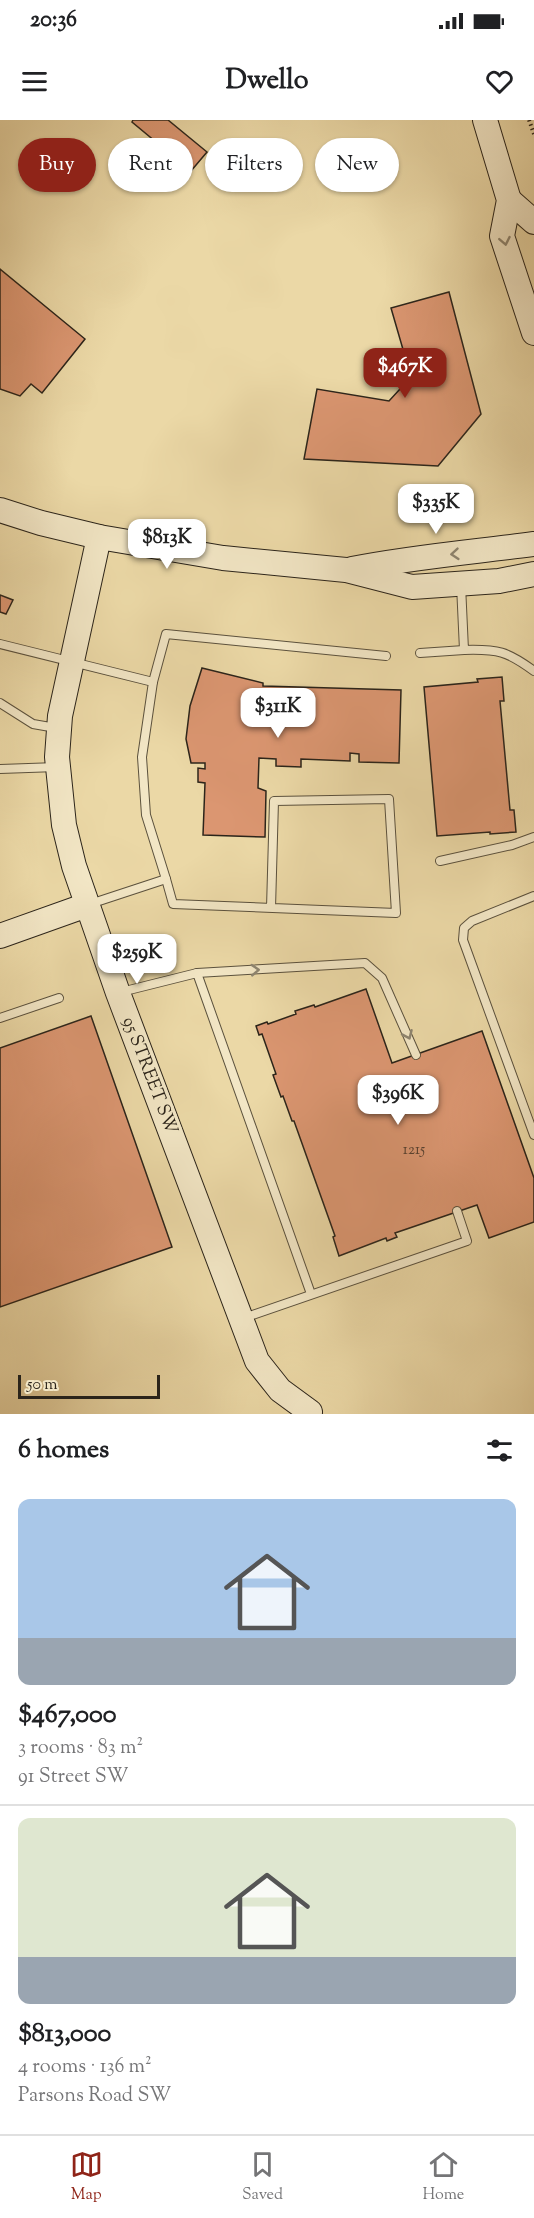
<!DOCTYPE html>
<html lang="en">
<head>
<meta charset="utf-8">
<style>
  :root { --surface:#fff; --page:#f2f2f2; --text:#202124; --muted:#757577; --line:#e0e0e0; --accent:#8f2418 }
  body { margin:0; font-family:"Sorts Mill Goudy",serif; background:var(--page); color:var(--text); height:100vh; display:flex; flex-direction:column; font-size:22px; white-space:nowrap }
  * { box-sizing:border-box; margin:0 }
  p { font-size:20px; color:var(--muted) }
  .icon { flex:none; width:33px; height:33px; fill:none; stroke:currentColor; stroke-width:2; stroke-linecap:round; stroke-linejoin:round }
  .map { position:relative; height:1294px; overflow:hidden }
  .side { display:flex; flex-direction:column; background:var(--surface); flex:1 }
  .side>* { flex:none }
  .hud { position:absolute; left:18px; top:18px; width:498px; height:54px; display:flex; gap:12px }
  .scale { position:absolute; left:18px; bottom:15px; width:142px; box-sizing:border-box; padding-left:6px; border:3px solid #2b241a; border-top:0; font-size:16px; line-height:21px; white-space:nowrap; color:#2b241a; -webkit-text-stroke:4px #f2e6c5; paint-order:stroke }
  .price { position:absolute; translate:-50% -51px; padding:0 14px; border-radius:12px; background:#fff; color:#222; font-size:20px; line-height:39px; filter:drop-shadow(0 2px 3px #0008) }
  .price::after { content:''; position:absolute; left:50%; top:36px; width:18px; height:14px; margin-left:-9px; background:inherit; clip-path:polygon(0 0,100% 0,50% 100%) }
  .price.current { background:var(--accent); color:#fff }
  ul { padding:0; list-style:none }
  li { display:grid; align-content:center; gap:12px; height:318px; padding:0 18px }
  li+li { border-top:2px solid var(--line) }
  li span { display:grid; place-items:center; height:186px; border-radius:12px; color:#555 }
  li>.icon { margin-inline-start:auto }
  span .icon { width:108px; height:108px; fill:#fffc; stroke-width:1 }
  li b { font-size:26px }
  h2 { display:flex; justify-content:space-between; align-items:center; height:72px; padding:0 18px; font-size:26px }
  .chip { padding:0 21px; border-radius:27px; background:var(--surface); box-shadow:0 2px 4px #0004; font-size:21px; line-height:54px }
  .chip.current { background:var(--accent); color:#fff }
  .status { display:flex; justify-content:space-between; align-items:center; height:42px; padding:0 30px; background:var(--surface); direction:ltr }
  .status svg { height:16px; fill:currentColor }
  header { display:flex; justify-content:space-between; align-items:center; height:78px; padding:0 18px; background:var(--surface); font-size:27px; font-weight:800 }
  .tabs { display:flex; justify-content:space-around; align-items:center; height:84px; border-top:2px solid var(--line); background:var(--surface); font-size:16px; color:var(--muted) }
  .tabs a { display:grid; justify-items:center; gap:3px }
  .tabs .current { color:var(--accent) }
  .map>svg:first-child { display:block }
  .building { fill:#db9671; stroke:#2b241a; stroke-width:1.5 }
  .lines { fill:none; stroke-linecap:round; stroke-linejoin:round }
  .lane-casing { stroke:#5b513d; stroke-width:10 }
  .secondary-casing { stroke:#2b241a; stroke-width:26 }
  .path { stroke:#2b241a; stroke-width:4; stroke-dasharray:1.5 3; stroke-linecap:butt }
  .lane { stroke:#f2e6c5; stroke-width:8 }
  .secondary { stroke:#f2e6c5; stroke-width:24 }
  .oneway { stroke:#8e8570 }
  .labels { text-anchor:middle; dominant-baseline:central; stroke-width:6; stroke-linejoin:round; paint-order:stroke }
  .number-label { font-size:15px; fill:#574030 }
  .street-label { font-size:18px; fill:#2b241a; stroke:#f2e6c5 }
</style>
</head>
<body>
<div class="status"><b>20:36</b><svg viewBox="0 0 49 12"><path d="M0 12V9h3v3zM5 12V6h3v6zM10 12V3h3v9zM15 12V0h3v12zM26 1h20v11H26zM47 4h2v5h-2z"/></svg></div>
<header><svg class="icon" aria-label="menu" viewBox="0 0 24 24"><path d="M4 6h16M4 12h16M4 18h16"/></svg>Dwello<svg class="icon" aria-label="heart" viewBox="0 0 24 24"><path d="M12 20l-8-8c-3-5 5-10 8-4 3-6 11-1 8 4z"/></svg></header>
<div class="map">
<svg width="534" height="1294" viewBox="0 0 534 1294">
  <rect width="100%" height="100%" fill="#ebd8a6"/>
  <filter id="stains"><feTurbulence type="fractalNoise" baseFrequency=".00333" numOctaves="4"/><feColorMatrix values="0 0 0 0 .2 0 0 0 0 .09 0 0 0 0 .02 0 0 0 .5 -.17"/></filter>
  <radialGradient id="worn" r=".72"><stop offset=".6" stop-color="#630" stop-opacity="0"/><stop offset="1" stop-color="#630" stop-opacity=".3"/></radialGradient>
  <g class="building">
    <polygon points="133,0 168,0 207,32 191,51 132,2"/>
    <polygon points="0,149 85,219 42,273 31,264 20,276 0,269"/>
    <polygon points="449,172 481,294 438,346 304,339 317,269 389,281 411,257 391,188"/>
    <polygon points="0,475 13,480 6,494 0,492"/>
    <polygon points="202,548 263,563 263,566 401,570 399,643 359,642 359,634 350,633 350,641 301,639 301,647 276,646 276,639 259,638 258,668 266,671 265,717 203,715 205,663 198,662 198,648 205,649 205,643 191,643 186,619 190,586"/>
    <polygon points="502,557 504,581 500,581 510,690 514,690 516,712 490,714 490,712 437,716 424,567 478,562 477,559"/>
    <polygon points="366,869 392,943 482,911 534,1058 534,1102 489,1118 477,1085 395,1113 397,1117 387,1121 386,1118 339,1136 333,1117 335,1116 294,1001 292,1001 283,976 281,977 273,955 276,954 262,914 259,915 256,906 267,902 268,904 296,894 295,891 314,885 315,887"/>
    <polygon points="91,896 172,1127 0,1187 0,928"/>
  </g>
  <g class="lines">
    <defs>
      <g id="lane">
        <path d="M461,465L464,530C498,529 507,531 534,551"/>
        <polyline points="0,524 153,562 142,637 146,695 166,759 90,784"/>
        <polyline points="420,533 464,530"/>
        <polyline points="153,562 166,514 386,536"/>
        <polyline points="0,583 33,604 56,608"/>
        <polyline points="0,649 57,647"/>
        <polyline points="440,741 512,725 534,717"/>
        <polyline points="166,759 173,784 396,793 389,679 274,681 271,788"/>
        <polyline points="534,776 472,801 464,808 463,820 534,1015"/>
        <polyline points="197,853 365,843 382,858 416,935"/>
        <polyline points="121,872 197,853 311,1174"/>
        <polyline points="0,898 59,878"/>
        <polyline points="244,1198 467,1121 457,1091"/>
      </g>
      <g id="secondary">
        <polyline points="485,0 509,80 502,116 534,213"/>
        <polyline points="509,80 534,102"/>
        <polyline points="0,390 41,403 99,417 223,438 346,450 412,467 499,461 534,454"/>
        <polyline points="99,417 60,596 57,637 64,705 74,746 118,873 257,1241 280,1270 310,1292"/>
        <path d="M352,449C412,437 473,432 534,424"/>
        <polyline points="0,816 87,785"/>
      </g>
    </defs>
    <use href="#lane" class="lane-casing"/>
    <use href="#secondary" class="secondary-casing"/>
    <polyline class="path" points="529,0 534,14"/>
    <use href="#lane" class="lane"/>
    <use href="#secondary" class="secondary"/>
  </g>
  <defs><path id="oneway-chevron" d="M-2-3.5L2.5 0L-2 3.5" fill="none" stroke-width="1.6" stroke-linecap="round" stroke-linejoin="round" transform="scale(1.5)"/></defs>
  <g class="oneway">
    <use href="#oneway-chevron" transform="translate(505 121) rotate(79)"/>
    <use href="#oneway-chevron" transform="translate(455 434) rotate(175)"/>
    <use href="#oneway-chevron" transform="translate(255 850) rotate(-3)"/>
    <use href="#oneway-chevron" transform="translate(408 915) rotate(66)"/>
  </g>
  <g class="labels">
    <g class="number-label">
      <text x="414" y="1030">1215</text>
    </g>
    <g class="street-label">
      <text transform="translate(149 956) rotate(69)">95 STREET SW</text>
    </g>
  </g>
  <rect width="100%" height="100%" filter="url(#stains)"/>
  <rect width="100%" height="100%" fill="url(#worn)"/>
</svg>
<div class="scale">50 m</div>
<b class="price current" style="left:405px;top:279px">$467K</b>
<b class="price" style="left:436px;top:415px">$335K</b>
<b class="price" style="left:167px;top:450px">$813K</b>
<b class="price" style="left:278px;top:619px">$311K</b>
<b class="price" style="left:137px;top:865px">$259K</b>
<b class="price" style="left:398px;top:1006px">$396K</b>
<div class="hud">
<a class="chip current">Buy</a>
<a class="chip">Rent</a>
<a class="chip">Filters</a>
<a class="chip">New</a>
</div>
</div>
<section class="side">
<h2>6 homes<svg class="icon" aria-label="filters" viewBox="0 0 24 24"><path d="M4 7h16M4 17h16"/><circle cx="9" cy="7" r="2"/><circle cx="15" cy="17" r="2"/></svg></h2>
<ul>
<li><span style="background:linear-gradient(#a9c7e8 75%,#9aa5b1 0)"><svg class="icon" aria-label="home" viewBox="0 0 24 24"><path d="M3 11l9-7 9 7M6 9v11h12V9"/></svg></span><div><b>$467,000</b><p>3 rooms · 83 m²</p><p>91 Street SW</p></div></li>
<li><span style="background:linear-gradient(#dfe7d0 75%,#9aa5b1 0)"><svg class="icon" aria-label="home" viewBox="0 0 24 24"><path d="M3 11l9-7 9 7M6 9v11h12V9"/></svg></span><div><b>$813,000</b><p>4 rooms · 136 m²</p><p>Parsons Road SW</p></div></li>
</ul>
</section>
<nav class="tabs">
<a class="current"><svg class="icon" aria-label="map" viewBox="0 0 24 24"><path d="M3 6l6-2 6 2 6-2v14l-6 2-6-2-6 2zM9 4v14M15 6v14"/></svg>Map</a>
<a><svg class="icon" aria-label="saved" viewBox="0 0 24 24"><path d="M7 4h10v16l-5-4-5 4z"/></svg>Saved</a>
<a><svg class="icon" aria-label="home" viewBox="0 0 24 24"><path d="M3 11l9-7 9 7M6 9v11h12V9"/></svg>Home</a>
</nav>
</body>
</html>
